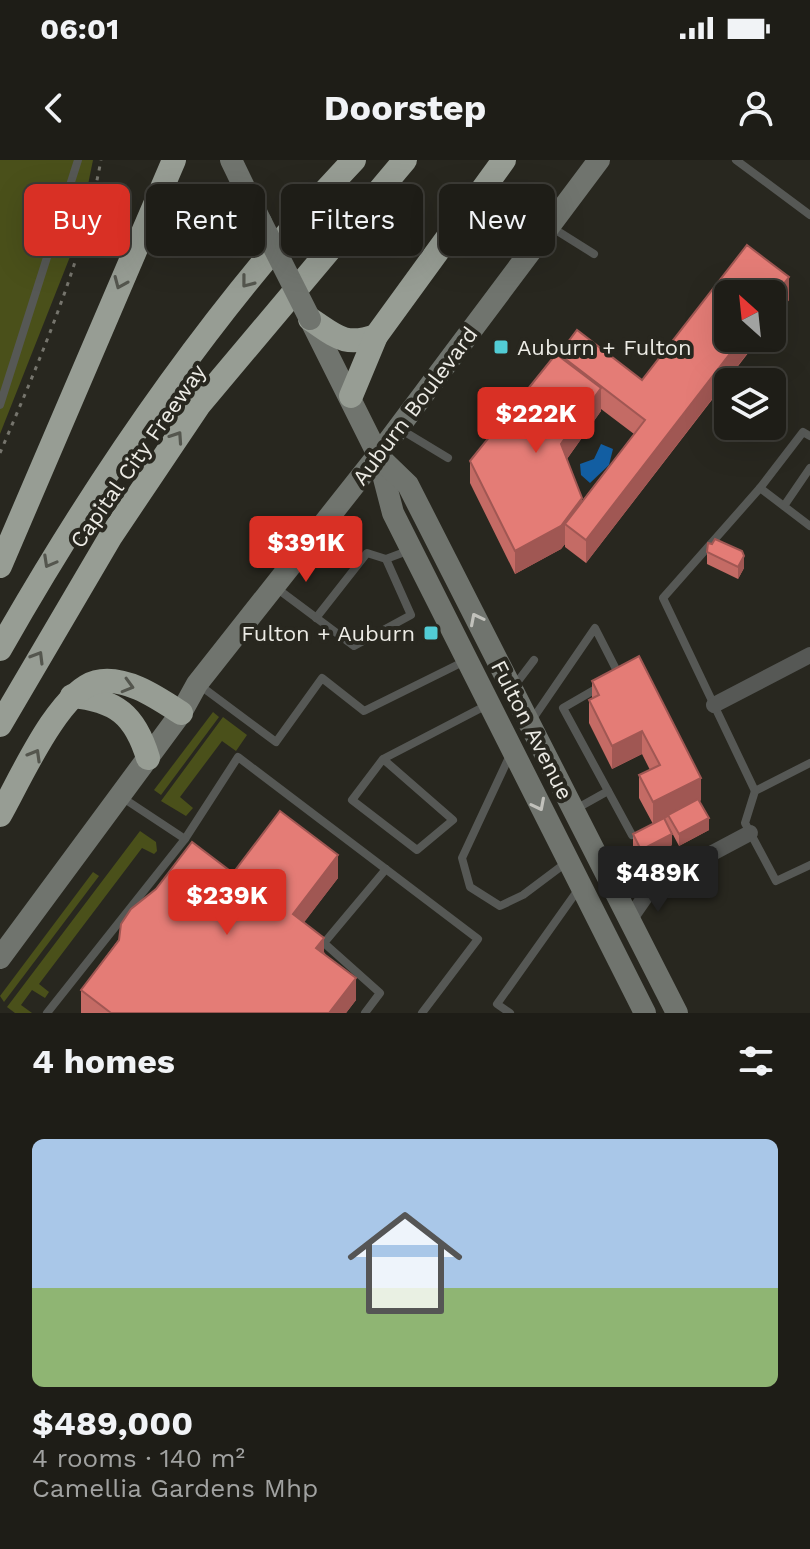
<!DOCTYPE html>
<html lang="en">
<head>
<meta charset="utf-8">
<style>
  :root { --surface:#1e1d17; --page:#262620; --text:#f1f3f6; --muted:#a1a2a1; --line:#3c3b36; --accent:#d93025 }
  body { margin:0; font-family:"Work Sans",sans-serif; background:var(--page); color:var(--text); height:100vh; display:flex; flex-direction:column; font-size:30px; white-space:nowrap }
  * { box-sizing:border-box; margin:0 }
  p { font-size:26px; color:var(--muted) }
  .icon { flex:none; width:44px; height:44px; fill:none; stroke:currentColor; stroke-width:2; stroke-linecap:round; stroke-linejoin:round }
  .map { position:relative; height:853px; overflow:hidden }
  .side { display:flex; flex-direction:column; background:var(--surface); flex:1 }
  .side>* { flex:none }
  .top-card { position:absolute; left:24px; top:24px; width:762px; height:72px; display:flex; gap:16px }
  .needle { width:52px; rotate:333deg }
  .tools { position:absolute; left:714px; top:120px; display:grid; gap:16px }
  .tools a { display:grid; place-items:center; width:72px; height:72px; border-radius:12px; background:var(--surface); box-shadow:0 8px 32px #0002,0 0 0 2px var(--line); font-size:40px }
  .price { position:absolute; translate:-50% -68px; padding:0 18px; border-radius:8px; background:var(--accent); color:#fff; font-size:26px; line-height:52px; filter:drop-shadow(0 2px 4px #0008) }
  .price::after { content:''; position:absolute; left:50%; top:48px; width:24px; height:18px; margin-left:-12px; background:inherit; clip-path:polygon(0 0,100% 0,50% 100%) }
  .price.selected { background:#222; color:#fff }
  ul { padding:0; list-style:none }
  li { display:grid; align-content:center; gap:16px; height:424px; padding:0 32px }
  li+li { border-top:2px solid var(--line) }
  li span { display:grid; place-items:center; height:248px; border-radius:12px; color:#555 }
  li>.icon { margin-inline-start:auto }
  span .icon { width:144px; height:144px; fill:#fffc; stroke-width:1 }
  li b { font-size:34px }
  h2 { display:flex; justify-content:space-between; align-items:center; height:96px; padding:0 32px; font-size:34px }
  .pill { padding:0 28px; border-radius:12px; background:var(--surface); box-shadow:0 8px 32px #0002,0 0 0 2px var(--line); font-size:28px; line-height:72px }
  .pill.selected { background:var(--accent); color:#fff }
  .status { display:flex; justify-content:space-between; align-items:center; height:56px; padding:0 40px; background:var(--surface); direction:ltr }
  .status svg { height:22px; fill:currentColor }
  header { display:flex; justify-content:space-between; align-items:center; height:104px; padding:0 32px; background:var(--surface); font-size:36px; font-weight:700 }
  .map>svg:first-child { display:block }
  .green { fill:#4a501a }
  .water { fill:#125ea2 }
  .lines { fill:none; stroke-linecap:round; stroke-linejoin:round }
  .path { stroke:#76756d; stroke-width:3; stroke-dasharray:4 6; stroke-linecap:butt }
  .lane { stroke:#565855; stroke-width:8 }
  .street { stroke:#565855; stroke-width:16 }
  .secondary { stroke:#70746e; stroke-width:22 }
  .highway { stroke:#979d94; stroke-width:24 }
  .secondary-bridge { stroke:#70746e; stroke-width:22 }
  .wall { fill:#c46b65; fill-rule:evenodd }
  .shaded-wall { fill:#a05753 }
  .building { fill:#e47c76; stroke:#a05753; stroke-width:2 }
  .oneway { stroke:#54564e }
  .oneway2 { stroke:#c1c1bb }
  .poi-dot { fill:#52ccd5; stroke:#28271f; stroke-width:3 }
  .labels { text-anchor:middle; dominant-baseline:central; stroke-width:8; stroke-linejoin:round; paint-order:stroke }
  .poi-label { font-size:22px; fill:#ecebe5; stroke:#28271f; text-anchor:start }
  .street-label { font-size:22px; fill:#ecebe5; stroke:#28271f }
</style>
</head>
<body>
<div class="status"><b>06:01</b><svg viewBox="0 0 49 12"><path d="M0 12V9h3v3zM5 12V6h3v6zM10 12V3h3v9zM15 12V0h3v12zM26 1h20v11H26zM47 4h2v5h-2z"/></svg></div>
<header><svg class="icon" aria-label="back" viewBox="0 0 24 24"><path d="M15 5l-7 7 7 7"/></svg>Doorstep<svg class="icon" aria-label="person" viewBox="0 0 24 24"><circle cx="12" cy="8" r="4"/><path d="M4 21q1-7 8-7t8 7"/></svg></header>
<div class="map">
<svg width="810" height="853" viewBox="0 0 810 853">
  <rect width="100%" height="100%" fill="#28271f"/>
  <g class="green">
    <polygon points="0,0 93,0 77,79 0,274"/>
    <polygon points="213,552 219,557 161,635 154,630"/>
    <polygon points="223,557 247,575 236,591 222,581 180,637 193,648 186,656 161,641"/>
    <polygon points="140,671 156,682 157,691 154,694 142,688 39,824 49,832 45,838 32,830 21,845 32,853 15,853 7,847"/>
    <polygon points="93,712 99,716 4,842 0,836"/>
  </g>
  <polygon class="water" points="601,284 613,289 609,305 590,323 581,315 580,304 594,299"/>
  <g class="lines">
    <path class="path" d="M0,293C41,197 82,103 101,0"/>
    <g class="lane">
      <polyline points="736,0 810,55"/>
      <polyline points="551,67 594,94"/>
      <polyline points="0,245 78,0"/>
      <polyline points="400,269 448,298"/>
      <polyline points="760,328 810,366"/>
      <polyline points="784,346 810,308"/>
      <polyline points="275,427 354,486 411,455 386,399 410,390"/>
      <polyline points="316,458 367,393 386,399"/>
      <polyline points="198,524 276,582 322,518 364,551 465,501"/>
      <polyline points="515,525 534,500"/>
      <polyline points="601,526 563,548 632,675"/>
      <polyline points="532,560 595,468 619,515"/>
      <polyline points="511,593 462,698 470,727 500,746 523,735 567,702"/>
      <polyline points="383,599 352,640 417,690 453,660 383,599 487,545"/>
      <polyline points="810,603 755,631 745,663 776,721 810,705"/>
      <polyline points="755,631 663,438 760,328 803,272 810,276"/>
      <polyline points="123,638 185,679 238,597 478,779 422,853"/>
      <polyline points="574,650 608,631"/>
      <polyline points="47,853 185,679"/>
      <polyline points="365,853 380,833 324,783 386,709"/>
      <polyline points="510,853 497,844 580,727"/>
    </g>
    <g class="street">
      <polyline points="714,545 810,495"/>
      <polyline points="608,720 654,724"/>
      <polyline points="629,760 654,724 750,673"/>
    </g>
    <g class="secondary">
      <polyline points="231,0 261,62"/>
      <polyline points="310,159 378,295 393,353 645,853"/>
      <polyline points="378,296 408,325 677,853"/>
      <polyline points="0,798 181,553 197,524 378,295 599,0"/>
    </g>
    <g class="highway">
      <path d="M310,159C336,176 344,187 376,176"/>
      <polyline points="351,236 376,176 504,0"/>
      <polyline points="0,406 174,0"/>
      <path d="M0,489C100,313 214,147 354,0"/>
      <path d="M72,536C116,540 135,555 148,598"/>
      <polyline points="0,565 111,376 199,245 405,0"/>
      <path d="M0,655C19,622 58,532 96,522C125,515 158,538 181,553"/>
    </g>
    <polyline class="secondary-bridge" points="261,62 310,159"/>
  </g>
  <g class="wall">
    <path d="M789,140L586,403L565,387V384L561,389L515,414L470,323V301L559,196V194L642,220ZM601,249L634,274L582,341L567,299L601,251Z"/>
    <polygon points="707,392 744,408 738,419 707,404"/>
    <polygon points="639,496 701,640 700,641 709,670 679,686 670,669 672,685 641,702 633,686 633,674 653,664 639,638 639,615 650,610 642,594 612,609 589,563 589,540 592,539 592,521"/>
    <polygon points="233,713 338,718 304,762 356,840 346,853 81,853 81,830 156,729"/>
  </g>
  <g class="shaded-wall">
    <polygon points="789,117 789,140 772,162 772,139"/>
    <polygon points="742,178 759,178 586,403 586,380"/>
    <polygon points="601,228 601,251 561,307 561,284"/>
    <polygon points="582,338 582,360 565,364 565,384 561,389 515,414 515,391"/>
    <polygon points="744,396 744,408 738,419 738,407"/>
    <polygon points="642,571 642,594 612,609 612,586"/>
    <polygon points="701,618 701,640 669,657 668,655 668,657 653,665 653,642"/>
    <polygon points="709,658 709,670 679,686 679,674"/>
    <polygon points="672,674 672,685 641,702 641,690"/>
    <polygon points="338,695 338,718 293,777 293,754"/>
    <polygon points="324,778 324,800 316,788"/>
    <polygon points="356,818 356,840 346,853 329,853"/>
  </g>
  <g class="building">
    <polygon points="747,85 789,117 772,139 772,134 728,134 728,178 742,178 586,380 565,364 645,260 559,194 577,170 642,220"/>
    <polygon points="556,194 601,228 561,284 582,338 561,366 515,391 470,301"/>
    <polygon points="715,379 742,391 744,396 738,407 707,392 708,383 712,384"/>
    <polygon points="639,496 701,618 653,642 639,615 660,605 642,571 612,586 589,540 599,535 592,521"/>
    <polygon points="698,639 709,658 679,674 668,655"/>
    <polygon points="280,651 338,695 293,754 324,778 316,788 356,818 329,853 111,853 81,830 119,780 121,764 131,749 156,729 192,682 233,713"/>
    <polygon points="664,658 672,674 641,690 633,674"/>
  </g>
  <defs><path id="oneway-chevron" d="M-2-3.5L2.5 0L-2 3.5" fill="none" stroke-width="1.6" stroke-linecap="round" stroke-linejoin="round" transform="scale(2)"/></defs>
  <g class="oneway">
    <use href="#oneway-chevron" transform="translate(247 122) rotate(128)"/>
    <use href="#oneway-chevron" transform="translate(120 123) rotate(113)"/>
    <use href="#oneway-chevron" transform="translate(177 277) rotate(-56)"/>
    <use href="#oneway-chevron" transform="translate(49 402) rotate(119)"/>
    <use href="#oneway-chevron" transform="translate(38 497) rotate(-59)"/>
    <use href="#oneway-chevron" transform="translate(128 526) rotate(16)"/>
    <use href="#oneway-chevron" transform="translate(35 595) rotate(-60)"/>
  </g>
  <g class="oneway2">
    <use href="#oneway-chevron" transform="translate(476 459) rotate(-117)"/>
    <use href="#oneway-chevron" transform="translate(539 645) rotate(63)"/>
  </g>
  <g class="poi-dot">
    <rect x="493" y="179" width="16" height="16" rx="4"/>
    <rect x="423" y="465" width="16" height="16" rx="4"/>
  </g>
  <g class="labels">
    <g class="poi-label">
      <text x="517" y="187">Auburn + Fulton</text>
      <text x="415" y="473" text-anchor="end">Fulton + Auburn</text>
    </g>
    <g class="street-label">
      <text transform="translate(415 246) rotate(-53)">Auburn Boulevard</text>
      <text transform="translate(138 296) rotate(-55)">Capital City Freeway</text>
      <text transform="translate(532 570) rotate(63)">Fulton Avenue</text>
    </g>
  </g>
</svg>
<div class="tools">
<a><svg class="needle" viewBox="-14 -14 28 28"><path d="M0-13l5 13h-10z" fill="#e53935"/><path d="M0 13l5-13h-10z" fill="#a1a2a1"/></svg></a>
<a><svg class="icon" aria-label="layers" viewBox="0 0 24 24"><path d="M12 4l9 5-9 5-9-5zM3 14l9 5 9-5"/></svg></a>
</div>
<b class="price" style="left:536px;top:295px">$222K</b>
<b class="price" style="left:306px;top:424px">$391K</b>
<b class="price selected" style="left:658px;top:754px">$489K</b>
<b class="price" style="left:227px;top:777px">$239K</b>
<div class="top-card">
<a class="pill selected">Buy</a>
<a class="pill">Rent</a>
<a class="pill">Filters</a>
<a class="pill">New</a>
</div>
</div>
<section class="side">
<h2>4 homes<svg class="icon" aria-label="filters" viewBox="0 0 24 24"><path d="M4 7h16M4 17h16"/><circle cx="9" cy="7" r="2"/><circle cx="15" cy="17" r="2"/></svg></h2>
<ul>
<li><span style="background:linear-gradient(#a9c7e8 60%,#8fb573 0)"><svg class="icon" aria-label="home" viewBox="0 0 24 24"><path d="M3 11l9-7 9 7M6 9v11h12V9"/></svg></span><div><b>$489,000</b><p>4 rooms · 140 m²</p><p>Camellia Gardens Mhp</p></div></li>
</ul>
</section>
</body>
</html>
